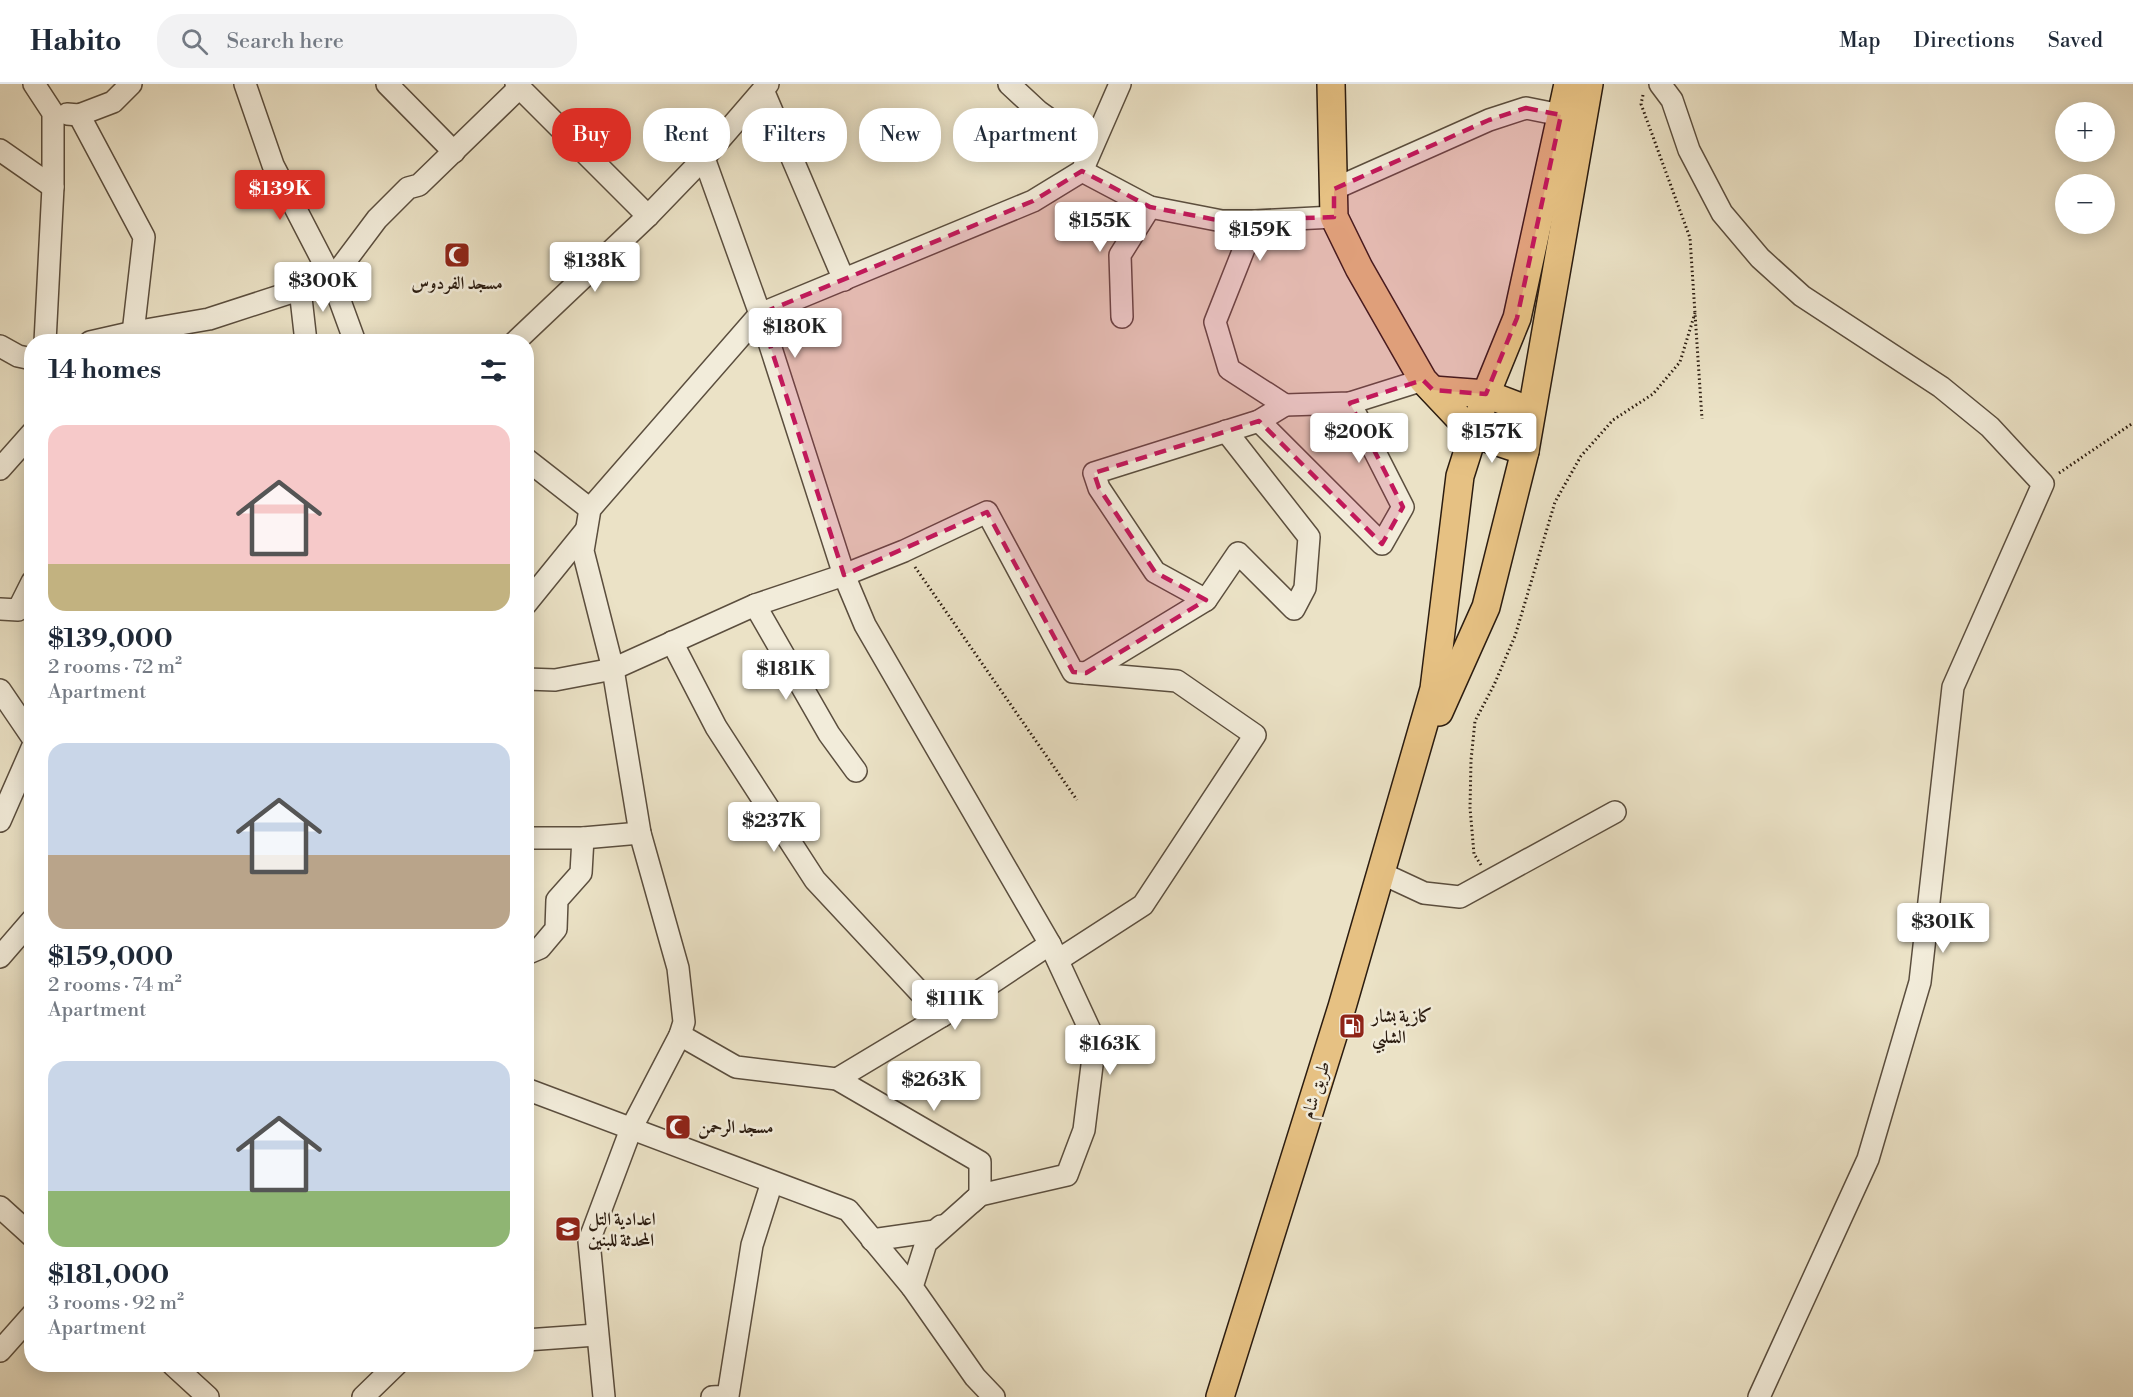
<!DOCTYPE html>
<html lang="en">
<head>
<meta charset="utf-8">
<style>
  :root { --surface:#fff; --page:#f2f2f3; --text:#1f2937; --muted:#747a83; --line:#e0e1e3; --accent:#d93025 }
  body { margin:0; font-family:"Libre Bodoni",Amiri,serif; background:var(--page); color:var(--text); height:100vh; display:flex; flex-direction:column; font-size:22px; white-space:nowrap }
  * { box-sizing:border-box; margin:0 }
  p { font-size:20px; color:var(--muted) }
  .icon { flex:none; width:33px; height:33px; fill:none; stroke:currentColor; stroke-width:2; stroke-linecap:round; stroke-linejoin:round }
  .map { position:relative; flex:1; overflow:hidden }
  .details { position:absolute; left:24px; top:250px; width:510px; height:1038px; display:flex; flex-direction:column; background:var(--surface); border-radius:24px; box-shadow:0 3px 15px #0003 }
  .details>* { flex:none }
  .guide { position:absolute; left:552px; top:24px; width:570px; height:54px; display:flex; gap:12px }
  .tools { position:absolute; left:2055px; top:18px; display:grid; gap:12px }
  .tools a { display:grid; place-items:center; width:60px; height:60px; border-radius:50%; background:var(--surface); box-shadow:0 3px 15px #0003; font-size:30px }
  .price { position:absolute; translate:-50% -51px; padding:0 14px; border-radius:6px; background:#fff; color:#222; font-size:20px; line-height:39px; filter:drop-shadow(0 2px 3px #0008) }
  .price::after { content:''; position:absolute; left:50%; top:36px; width:18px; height:14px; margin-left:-9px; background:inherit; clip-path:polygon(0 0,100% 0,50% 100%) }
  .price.current { background:var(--accent); color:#fff }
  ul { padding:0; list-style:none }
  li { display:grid; align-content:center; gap:12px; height:318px; padding:0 24px }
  li span { display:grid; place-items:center; height:186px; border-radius:18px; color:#555 }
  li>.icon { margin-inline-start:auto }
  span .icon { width:108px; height:108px; fill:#fffc; stroke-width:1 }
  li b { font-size:26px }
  h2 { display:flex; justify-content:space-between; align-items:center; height:72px; padding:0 24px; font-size:26px }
  .tag { padding:0 21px; border-radius:24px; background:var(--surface); box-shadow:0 3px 15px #0003; font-size:21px; line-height:54px }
  .tag.current { background:var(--accent); color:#fff }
  header { display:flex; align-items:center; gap:36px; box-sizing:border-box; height:84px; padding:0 30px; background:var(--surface); border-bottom:2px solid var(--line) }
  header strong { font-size:28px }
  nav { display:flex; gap:33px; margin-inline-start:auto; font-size:21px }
  .search { width:420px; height:54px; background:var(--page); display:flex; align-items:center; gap:15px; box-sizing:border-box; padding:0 21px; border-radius:24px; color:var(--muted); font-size:22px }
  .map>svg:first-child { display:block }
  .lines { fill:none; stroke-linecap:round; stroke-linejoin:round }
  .minor-casing { stroke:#5b4e3e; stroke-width:24 }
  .major-casing { stroke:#2b1c10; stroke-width:30 }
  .path { stroke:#2b1c10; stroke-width:3; stroke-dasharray:1.5 3; stroke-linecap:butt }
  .minor { stroke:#f2ecda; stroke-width:21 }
  .major { stroke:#e6c183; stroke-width:27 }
  .marked { fill:#c2185b; fill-opacity:0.2; stroke:#c2185b; stroke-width:4.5; stroke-dasharray:12 8; stroke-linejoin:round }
  .labels { text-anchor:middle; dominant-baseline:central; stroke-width:5; stroke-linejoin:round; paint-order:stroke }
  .poi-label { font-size:18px; font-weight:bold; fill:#2b1c10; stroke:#f2ecda; text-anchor:start }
  .street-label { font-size:18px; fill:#2b1c10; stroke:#f2ecda }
</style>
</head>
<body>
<header>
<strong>Habito</strong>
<div class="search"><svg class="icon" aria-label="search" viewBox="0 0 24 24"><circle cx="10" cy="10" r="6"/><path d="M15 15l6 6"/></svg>Search here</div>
<nav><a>Map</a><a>Directions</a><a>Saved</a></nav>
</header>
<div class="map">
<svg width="2133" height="1313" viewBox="0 0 2133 1313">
  <rect width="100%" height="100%" fill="#ebe2c6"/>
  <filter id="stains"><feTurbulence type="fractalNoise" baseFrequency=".00333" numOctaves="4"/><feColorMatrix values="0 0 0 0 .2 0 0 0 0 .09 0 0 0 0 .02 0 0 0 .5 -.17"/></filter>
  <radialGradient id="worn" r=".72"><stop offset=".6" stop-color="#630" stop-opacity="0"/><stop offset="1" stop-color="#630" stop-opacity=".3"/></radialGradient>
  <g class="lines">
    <defs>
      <g id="minor">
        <polyline points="34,0 53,29 53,103 45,258"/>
        <polyline points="245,0 273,81 332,195 355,258"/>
        <polyline points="387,0 454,68"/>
        <polyline points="516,0 648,132"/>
        <polyline points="1009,0 1038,27 1091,65"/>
        <polyline points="1660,0 1672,16 1689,66 1722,129 1760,174 1802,212 1941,303 1990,343 2043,400 1953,603 1920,898 1868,1075 1759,1313"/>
        <polyline points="763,6 844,196"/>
        <polyline points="67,30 79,31 113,18 131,0"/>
        <polyline points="79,31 144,153 132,258"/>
        <polyline points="0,66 53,103"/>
        <polyline points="704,74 760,230 844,491 865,541 1050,860 1095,957 1084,1046 1067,1091 980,1111 926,1159 912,1203 975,1293 994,1313"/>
        <polyline points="1082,87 1150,123 1222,137 1255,137 1334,133"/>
        <polyline points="1334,105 1489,36 1526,24 1561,31"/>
        <polyline points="300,205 306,258"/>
        <polyline points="1122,233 1120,171 1150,123"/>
        <polyline points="90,258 134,248 209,235 332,195 377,135 408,104 419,101 519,4"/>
        <polyline points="515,258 648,132 704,74 768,0"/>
        <polyline points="0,262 18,272 32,275"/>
        <polyline points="1285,321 1350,319 1423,296"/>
        <polyline points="1259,337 1382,460 1403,423 1350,319"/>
        <polyline points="526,375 590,425"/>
        <polyline points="0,385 32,349"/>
        <polyline points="1206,516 1238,469 1294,525 1305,504 1309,453 1226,347"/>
        <polyline points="526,520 586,446"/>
        <polyline points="755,521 829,650 856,687"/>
        <polyline points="0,525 18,526 32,498"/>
        <polyline points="672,558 716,643 815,796 942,932"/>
        <polyline points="1086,589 1206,516 1155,488 1099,404 1094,389 1259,337 1285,321 1229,285 1215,238 1255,137"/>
        <polyline points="526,595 555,596 613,585 755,521 844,491 904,467 987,428 1073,588 1177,597 1255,651 1143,821 1058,876"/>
        <polyline points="0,606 32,653"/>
        <polyline points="0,737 32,664"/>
        <polyline points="526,754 583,754 640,749"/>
        <polyline points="1381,789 1424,809 1460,813 1615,728"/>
        <polyline points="526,870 540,864 556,845 557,816 581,789 583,754"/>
        <polyline points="0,873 32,836"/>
        <polyline points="680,951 736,983 837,995 980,1078 980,1111 971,1119"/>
        <polyline points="837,995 942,932 1050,860"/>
        <polyline points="526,1005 848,1126 912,1203"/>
        <polyline points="0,1123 32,1152"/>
        <polyline points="872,1156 935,1147 941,1142"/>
        <polyline points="526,1256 596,1251"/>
        <polyline points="0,1267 32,1231"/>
        <polyline points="173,1281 208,1313"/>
        <polyline points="363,1313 396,1281"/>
        <polyline points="604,1313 589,1157 631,1045 680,951 684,938 678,884 640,749 613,585 583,467 590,425 760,230 1033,117 1082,87 1120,0"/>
        <polyline points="712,1313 728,1312 752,1161 772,1098"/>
      </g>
      <g id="major">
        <polyline points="1331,0 1334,133 1359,184 1423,296 1474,350 1525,367"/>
        <polyline points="1433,306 1486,310 1531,327"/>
        <polyline points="1439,628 1486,523 1525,367 1589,0"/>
        <polyline points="1220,1313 1342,923 1434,605 1460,392 1486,310 1517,234 1568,0"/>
      </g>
    </defs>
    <use href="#minor" class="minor-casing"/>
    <use href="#major" class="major-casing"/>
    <g class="path">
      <polyline points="1643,11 1641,20 1690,154 1702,335"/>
      <polyline points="2059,389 2133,339"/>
      <polyline points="915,483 1077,716"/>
      <polyline points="1481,781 1474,770 1470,724 1471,676 1475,637 1494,601 1515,552 1555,418 1581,372 1613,336 1653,310 1680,278 1695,229"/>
    </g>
    <use href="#minor" class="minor"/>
    <use href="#major" class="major"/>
  </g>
  <path class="marked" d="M1526,24L1561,31L1517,234L1486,310L1433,306L1423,296L1350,319L1403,423L1382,460L1259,337L1094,389L1099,404L1155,488L1206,516L1086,589L1073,588L987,428L844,491L760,230L1033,117L1082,87L1150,123L1222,137L1334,133V105L1489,36Z"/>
  <defs>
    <symbol id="mosque-square" viewBox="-11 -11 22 22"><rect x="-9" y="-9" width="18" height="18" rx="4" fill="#8f2418" stroke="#f2ecda"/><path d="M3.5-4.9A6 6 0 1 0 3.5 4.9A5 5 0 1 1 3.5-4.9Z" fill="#fff"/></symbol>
    <symbol id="fuel-square" viewBox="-11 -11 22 22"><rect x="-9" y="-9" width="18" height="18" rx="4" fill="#8f2418" stroke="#f2ecda"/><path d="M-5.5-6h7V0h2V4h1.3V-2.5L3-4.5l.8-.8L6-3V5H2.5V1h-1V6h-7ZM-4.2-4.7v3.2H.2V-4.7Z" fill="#fff"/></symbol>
    <symbol id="school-square" viewBox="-11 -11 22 22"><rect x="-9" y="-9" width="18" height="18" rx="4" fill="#8f2418" stroke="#f2ecda"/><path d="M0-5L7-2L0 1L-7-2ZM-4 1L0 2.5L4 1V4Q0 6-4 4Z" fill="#fff"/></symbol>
  </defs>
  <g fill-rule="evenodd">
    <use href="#mosque-square" x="442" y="156" width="30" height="30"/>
    <use href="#fuel-square" x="1337" y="927" width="30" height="30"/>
    <use href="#mosque-square" x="663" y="1028" width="30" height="30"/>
    <use href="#school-square" x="553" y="1130" width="30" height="30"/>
  </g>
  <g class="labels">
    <g class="poi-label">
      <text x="457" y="199" text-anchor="middle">مسجد الفردوس</text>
      <text x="1372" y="932">كازية بشار<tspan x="1372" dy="21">الشلبي</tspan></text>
      <text x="698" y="1043">مسجد الرحمن</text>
      <text x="588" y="1135">اعدادية التل<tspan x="588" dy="21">المحدثة للبنين</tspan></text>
    </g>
    <g class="street-label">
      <text transform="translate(1316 1006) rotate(-73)">طريق شام</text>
    </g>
  </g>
  <rect width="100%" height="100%" filter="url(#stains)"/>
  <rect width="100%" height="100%" fill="url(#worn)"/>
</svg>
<div class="tools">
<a>+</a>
<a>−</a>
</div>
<b class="price current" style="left:280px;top:137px">$139K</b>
<b class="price" style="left:1100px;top:169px">$155K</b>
<b class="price" style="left:1260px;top:178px">$159K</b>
<b class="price" style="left:595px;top:209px">$138K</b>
<b class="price" style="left:323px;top:229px">$300K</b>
<b class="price" style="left:795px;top:275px">$180K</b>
<b class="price" style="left:1359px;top:380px">$200K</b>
<b class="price" style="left:1492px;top:380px">$157K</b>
<b class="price" style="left:786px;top:617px">$181K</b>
<b class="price" style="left:774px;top:769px">$237K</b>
<b class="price" style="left:1943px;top:870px">$301K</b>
<b class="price" style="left:955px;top:947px">$111K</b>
<b class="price" style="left:1110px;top:992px">$163K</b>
<b class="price" style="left:934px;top:1028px">$263K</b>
<div class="guide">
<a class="tag current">Buy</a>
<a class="tag">Rent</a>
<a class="tag">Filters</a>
<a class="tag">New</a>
<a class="tag">Apartment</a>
</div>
<section class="details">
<h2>14 homes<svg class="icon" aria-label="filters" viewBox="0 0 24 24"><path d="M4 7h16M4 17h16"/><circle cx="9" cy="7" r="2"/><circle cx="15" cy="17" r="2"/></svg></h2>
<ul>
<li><span style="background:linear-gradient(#f6c9c9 75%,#c2b280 0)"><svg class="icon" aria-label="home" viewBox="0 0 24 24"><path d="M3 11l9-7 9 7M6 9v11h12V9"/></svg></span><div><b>$139,000</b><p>2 rooms · 72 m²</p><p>Apartment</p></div></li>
<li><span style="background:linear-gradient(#c9d6e8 60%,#b9a48a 0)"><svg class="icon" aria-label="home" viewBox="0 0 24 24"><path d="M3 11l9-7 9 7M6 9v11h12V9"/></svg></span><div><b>$159,000</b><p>2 rooms · 74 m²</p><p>Apartment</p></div></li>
<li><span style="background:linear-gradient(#c9d6e8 70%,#8fb573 0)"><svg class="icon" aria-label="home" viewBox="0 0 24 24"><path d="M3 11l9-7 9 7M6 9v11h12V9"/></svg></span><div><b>$181,000</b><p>3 rooms · 92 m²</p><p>Apartment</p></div></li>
</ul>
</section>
</div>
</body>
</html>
